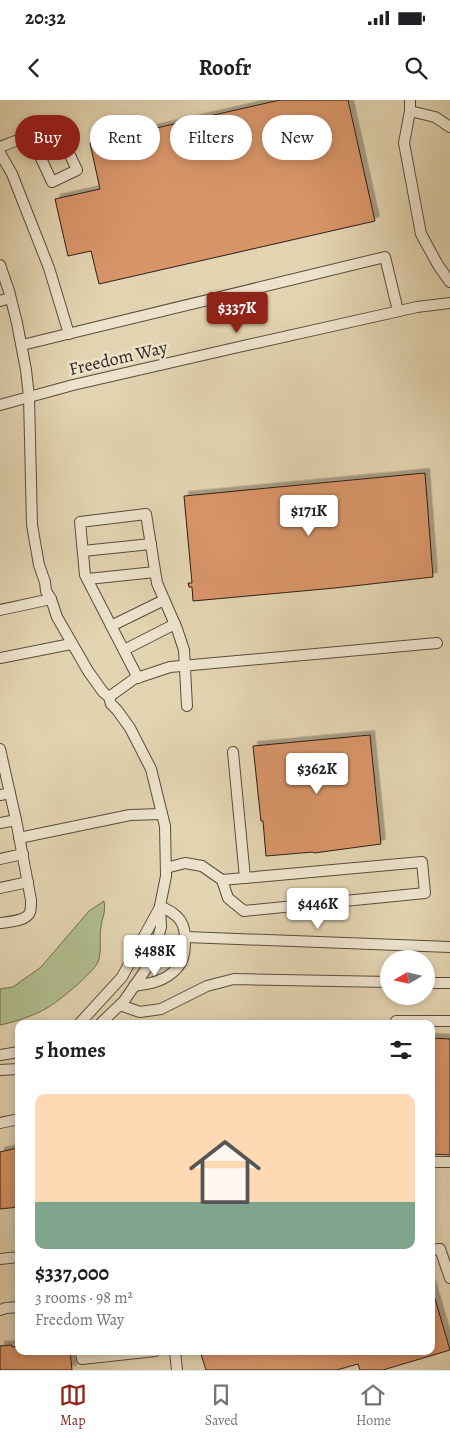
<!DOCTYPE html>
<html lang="en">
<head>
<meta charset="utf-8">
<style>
  :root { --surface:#fff; --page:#f6f6f6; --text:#202124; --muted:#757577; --line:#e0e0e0; --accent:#8f2418 }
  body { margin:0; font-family:Alegreya,serif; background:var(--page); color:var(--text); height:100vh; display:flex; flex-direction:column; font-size:19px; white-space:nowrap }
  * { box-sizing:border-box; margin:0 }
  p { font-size:16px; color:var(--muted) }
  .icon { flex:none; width:28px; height:28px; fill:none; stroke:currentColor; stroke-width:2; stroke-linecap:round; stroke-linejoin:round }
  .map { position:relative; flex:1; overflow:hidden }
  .drawer { position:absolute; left:15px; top:920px; width:420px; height:335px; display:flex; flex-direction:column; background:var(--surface); border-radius:10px; box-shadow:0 2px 8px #0003 }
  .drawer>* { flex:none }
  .guide { position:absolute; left:15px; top:15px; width:420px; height:45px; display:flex; gap:10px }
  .needle { width:32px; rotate:261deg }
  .fabs { position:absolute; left:380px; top:850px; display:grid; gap:10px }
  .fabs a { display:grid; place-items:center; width:55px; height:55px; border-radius:50%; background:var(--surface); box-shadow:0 2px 8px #0003; font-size:25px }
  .price { position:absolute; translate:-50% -42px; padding:0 11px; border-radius:5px; background:#fff; color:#222; font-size:16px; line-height:32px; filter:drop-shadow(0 1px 2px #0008) }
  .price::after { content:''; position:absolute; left:50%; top:30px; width:15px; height:11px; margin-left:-8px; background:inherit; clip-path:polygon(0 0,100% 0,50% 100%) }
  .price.active { background:var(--accent); color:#fff }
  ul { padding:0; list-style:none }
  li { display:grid; align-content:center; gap:10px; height:265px; padding:0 20px }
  li span { display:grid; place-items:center; height:155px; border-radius:10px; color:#555 }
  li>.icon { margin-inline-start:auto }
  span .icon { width:90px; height:90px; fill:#fffc; stroke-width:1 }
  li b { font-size:21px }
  h2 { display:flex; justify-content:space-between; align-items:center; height:60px; padding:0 20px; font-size:21px }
  .tag { padding:0 18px; border-radius:22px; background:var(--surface); box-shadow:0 2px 8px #0003; font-size:18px; line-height:45px }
  .tag.active { background:var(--accent); color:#fff }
  .status { display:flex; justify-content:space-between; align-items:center; height:35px; padding:0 25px; background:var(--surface); direction:ltr }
  .status svg { height:14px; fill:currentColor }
  header { display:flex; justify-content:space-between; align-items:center; height:65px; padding:0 20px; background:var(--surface); font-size:22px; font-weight:700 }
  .tab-bar { display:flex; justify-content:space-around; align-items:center; height:70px; border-top:1px solid var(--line); background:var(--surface); font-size:14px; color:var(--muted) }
  .tab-bar a { display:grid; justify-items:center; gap:2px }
  .tab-bar .active { color:var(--accent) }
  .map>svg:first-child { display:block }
  .green { fill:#b0bd8e; stroke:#6e6e52 }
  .building { fill:#d89569; stroke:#2d1f16; filter:url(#shadow) }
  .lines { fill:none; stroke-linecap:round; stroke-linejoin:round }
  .minor-casing { stroke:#5a4c3d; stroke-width:12 }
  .minor { stroke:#ede3cc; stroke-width:10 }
  .labels { text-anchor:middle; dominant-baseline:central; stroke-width:5; stroke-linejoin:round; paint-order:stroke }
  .street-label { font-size:18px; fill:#2d1f16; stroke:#ede3cc }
</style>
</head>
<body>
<div class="status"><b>20:32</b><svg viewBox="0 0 49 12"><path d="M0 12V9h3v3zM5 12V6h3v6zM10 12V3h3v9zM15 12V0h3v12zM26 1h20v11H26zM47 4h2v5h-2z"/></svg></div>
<header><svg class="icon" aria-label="back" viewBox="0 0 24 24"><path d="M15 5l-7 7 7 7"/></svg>Roofr<svg class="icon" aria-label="search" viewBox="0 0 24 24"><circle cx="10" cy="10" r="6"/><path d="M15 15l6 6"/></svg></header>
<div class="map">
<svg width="450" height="1270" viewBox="0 0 450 1270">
  <defs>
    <filter id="shadow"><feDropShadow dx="4.5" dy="-4.5" stdDeviation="0" flood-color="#0004"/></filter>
  </defs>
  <rect width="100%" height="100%" fill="#e3d4b1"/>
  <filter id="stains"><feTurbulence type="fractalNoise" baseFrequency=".004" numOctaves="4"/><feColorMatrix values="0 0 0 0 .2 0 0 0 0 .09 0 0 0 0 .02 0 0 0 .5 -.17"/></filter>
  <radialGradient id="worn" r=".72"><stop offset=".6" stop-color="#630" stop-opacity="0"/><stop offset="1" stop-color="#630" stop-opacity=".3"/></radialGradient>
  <path class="green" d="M104,801C106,813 102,817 101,827C99,839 102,851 98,862C93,873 58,902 47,908C33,916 15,922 0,925V889L13,887L41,867L89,811Z"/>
  <g class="building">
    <polygon points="280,0 348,0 375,121 99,184 91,151 68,156 55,99 100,89 90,43"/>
    <polygon points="425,373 433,477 335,488 193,501 192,487 189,487 188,483 192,483 184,396"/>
    <polygon points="370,635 381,744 314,753 313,752 266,756 263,721 261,721 253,646"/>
    <polygon points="431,938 450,939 450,1055 431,1054"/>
    <polygon points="17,1048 19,1048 19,1107 0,1109 0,1052"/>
    <polygon points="431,1185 450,1250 383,1270 360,1270 358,1264 337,1270 206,1270 200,1251 431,1251"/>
    <polygon points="19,1244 19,1251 70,1251 72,1270 0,1270 0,1246 12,1245 12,1247 16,1247 16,1245"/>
  </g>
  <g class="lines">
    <defs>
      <g id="minor">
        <polyline points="410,0 410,11 404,43 421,134 438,165 450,182"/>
        <polyline points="410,11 435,17 450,27"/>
        <polyline points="0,47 18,40 62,38 77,70 52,82 32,39"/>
        <polyline points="0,53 12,74 49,168 69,234"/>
        <polyline points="0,165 9,191 17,223 26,270 29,297 32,425 39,465 45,482 46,491 51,499 57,517 88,571 103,592 109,597 111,604 117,610 130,628 151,669 165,726 166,776 160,806 161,827 156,845 146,869 124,901 100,924"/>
        <polyline points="0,201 10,198"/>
        <polyline points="22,245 385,157 398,211"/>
        <polyline points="0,305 73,285 243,246 417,207 450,203"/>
        <polyline points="83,451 151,444"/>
        <polyline points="88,479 155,472"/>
        <polyline points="0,510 51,499"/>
        <polyline points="111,526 164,500"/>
        <polyline points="124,550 175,524"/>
        <polyline points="0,558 71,544"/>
        <polyline points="138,578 85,475 80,422 146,414 157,483 177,529 184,550 187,606"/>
        <polyline points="109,597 134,579 170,567 437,543"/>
        <path d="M0,649L16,720L31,800C31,804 31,809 30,812C27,821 8,822 0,823"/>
        <polyline points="233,652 245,778"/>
        <polyline points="0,695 10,693"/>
        <polyline points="0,723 16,720"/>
        <polyline points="19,738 130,715 161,714"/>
        <polyline points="0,759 23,754"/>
        <polyline points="166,768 185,763 202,766 222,780 228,798 244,811 425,793 422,762 222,780"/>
        <polyline points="0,788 28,782"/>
        <polyline points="186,837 450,847"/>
        <polyline points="426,883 450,883"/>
        <path d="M134,886C145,884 158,883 168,876C181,867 185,858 185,843C185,834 185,827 180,820C175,813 168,810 160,806"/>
        <polyline points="120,905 140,912 161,909 207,886 234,879 389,882"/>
        <polyline points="79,924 122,877 160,807"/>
        <polyline points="396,924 396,921 450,921"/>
        <polyline points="0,955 19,952"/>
        <polyline points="0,970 19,969"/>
        <polyline points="0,1023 19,1019"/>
        <polyline points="431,1062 450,1062"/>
        <polyline points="431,1150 440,1149 450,1178"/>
        <polyline points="0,1159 19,1157"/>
        <polyline points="0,1210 6,1208 19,1207"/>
        <polyline points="81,1251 82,1259 155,1251"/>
        <polyline points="175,1251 177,1270"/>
      </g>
    </defs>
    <use href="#minor" class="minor-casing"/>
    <use href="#minor" class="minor"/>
  </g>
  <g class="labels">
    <g class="street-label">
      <text transform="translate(118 258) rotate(-13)">Freedom Way</text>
    </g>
  </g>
  <rect width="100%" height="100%" filter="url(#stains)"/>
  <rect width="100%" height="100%" fill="url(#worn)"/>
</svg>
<div class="fabs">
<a><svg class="needle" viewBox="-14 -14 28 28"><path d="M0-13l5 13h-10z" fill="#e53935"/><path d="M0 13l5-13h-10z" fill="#757577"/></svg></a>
</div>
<b class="price active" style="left:237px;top:234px">$337K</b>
<b class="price" style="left:309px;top:437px">$171K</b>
<b class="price" style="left:317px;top:695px">$362K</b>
<b class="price" style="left:318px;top:830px">$446K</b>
<b class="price" style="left:155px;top:877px">$488K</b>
<div class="guide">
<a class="tag active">Buy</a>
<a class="tag">Rent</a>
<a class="tag">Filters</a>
<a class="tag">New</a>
</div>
<section class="drawer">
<h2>5 homes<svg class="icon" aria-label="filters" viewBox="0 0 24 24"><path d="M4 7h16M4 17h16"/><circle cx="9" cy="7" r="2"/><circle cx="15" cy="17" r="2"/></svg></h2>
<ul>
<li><span style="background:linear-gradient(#ffd9b3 70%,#7fa58c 0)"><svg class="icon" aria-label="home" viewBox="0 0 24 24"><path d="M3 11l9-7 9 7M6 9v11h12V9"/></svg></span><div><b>$337,000</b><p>3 rooms · 98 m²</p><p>Freedom Way</p></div></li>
</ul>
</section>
</div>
<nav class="tab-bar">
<a class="active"><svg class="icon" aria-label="map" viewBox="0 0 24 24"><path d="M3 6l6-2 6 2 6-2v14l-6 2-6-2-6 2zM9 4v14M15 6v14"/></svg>Map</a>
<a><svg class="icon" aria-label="saved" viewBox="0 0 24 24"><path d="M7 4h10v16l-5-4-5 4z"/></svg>Saved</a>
<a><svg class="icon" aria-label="home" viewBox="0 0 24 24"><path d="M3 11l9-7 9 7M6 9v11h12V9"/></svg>Home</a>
</nav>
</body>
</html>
